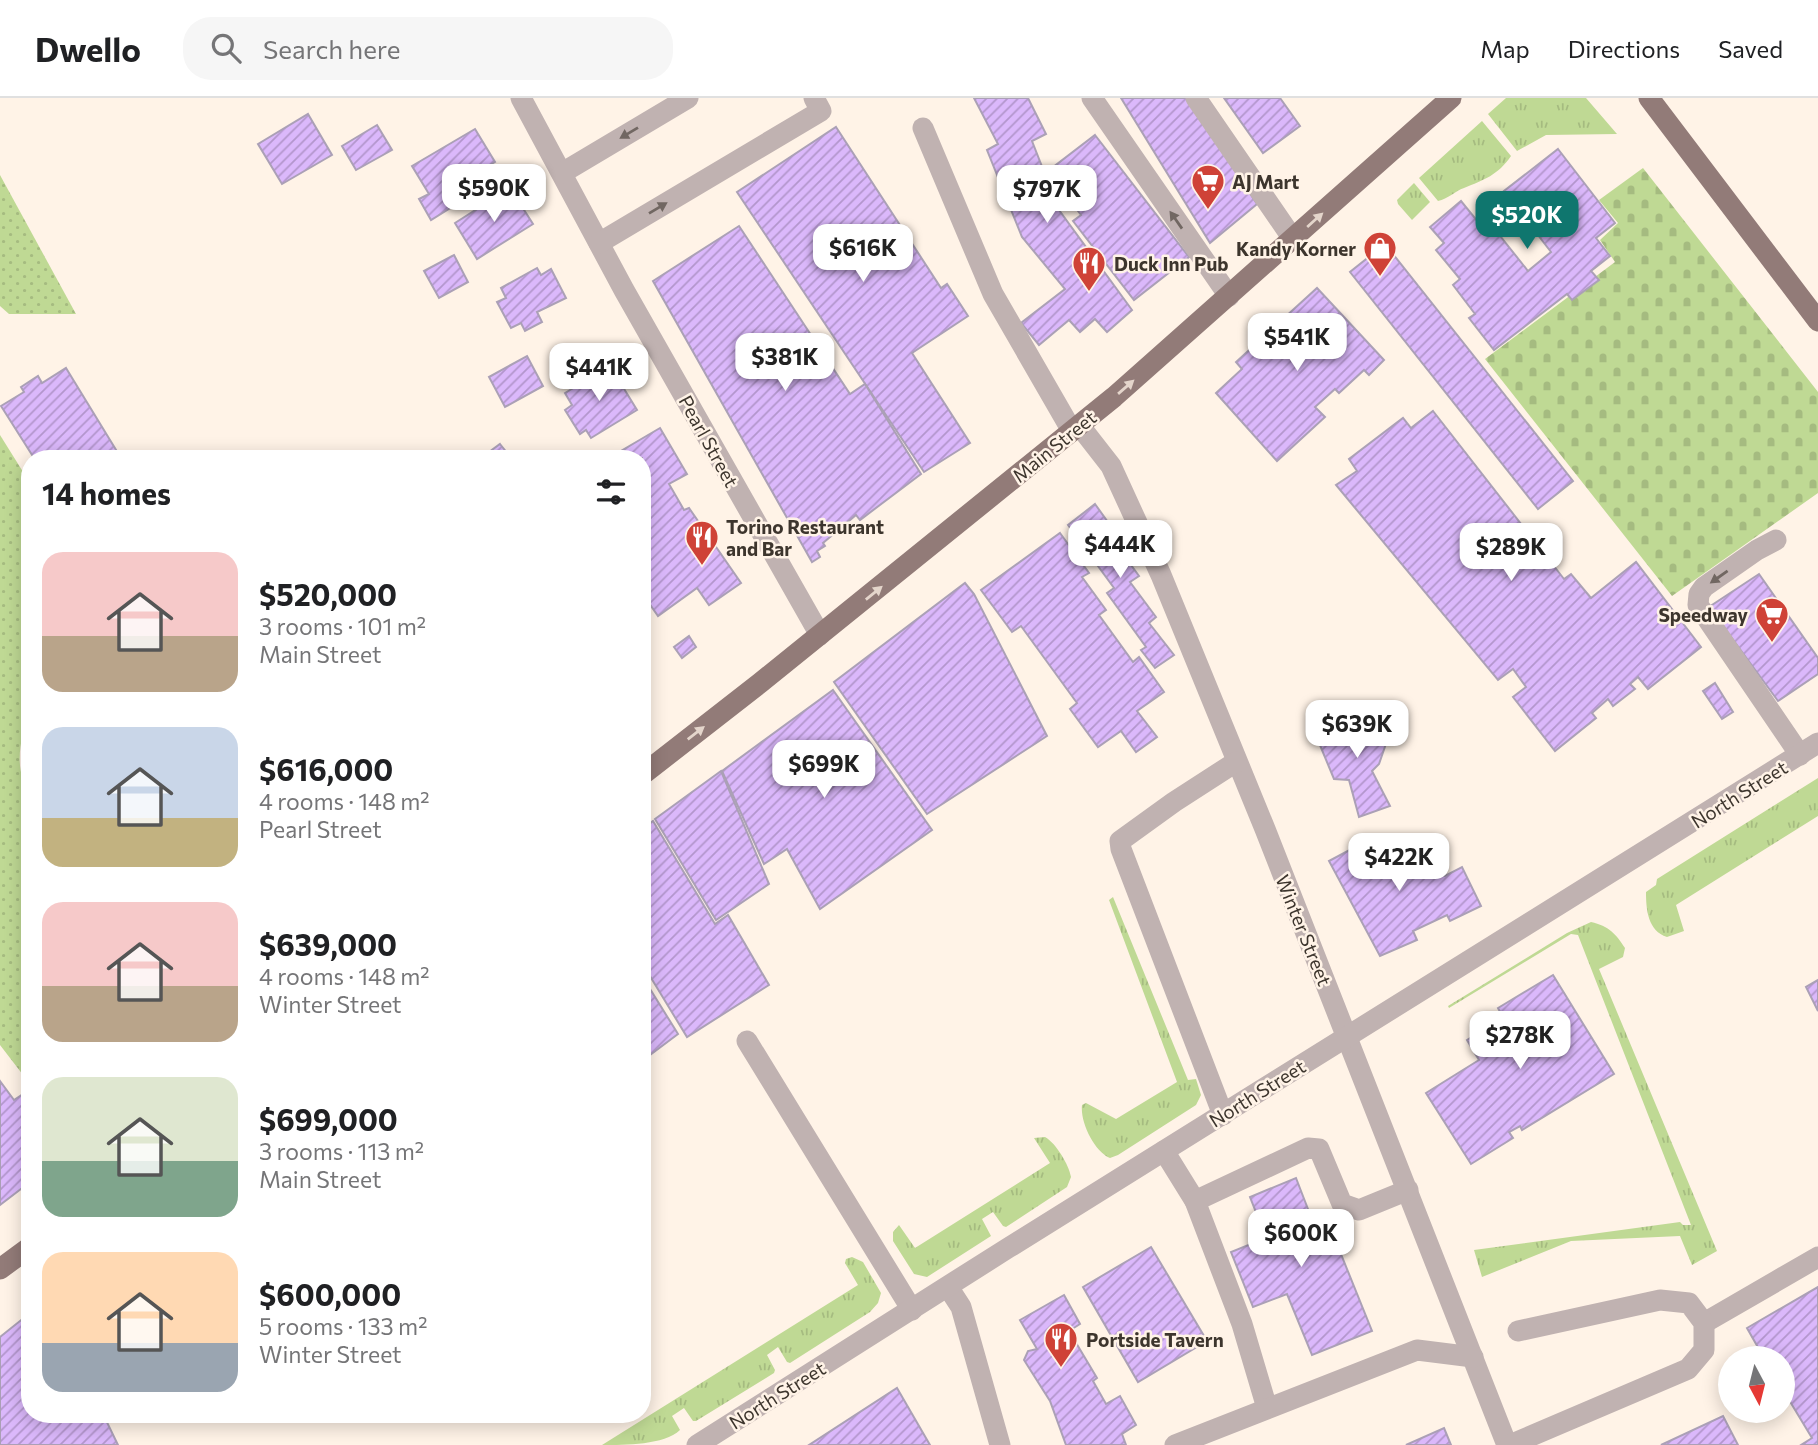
<!DOCTYPE html>
<html lang="en">
<head>
<meta charset="utf-8">
<style>
  :root { --surface:#fff; --page:#f6f6f6; --text:#202124; --muted:#757577; --line:#e0e0e0; --accent:#0f766e }
  body { margin:0; font-family:Commissioner,sans-serif; background:var(--page); color:var(--text); height:100vh; display:flex; flex-direction:column; font-size:26px; white-space:nowrap }
  * { box-sizing:border-box; margin:0 }
  p { font-size:23px; color:var(--muted) }
  .icon { flex:none; width:38px; height:38px; fill:none; stroke:currentColor; stroke-width:2; stroke-linecap:round; stroke-linejoin:round }
  .map { position:relative; flex:1; overflow:hidden }
  .sheet { position:absolute; left:21px; top:352px; width:630px; height:973px; display:flex; flex-direction:column; background:var(--surface); border-radius:28px; box-shadow:0 4px 18px #0003 }
  .sheet>* { flex:none }
  .needle { width:46px; rotate:173deg }
  .controls { position:absolute; left:1718px; top:1248px; display:grid; gap:14px }
  .controls a { display:grid; place-items:center; width:77px; height:77px; border-radius:50%; background:var(--surface); box-shadow:0 4px 18px #0003; font-size:35px }
  .price { position:absolute; translate:-50% -60px; padding:0 16px; border-radius:14px; background:#fff; color:#222; font-size:23px; line-height:46px; filter:drop-shadow(0 2px 4px #0008) }
  .price::after { content:''; position:absolute; left:50%; top:42px; width:21px; height:16px; margin-left:-10px; background:inherit; clip-path:polygon(0 0,100% 0,50% 100%) }
  .price.active { background:var(--accent); color:#fff }
  ul { padding:0; list-style:none }
  li { display:flex; align-items:center; gap:21px; height:175px; padding:0 21px }
  li span { display:grid; place-items:center; flex:none; width:196px; height:140px; border-radius:21px; color:#555 }
  li>.icon { margin-inline-start:auto }
  span .icon { width:84px; height:84px; fill:#fffc; stroke-width:1 }
  li b { font-size:30px }
  h2 { display:flex; justify-content:space-between; align-items:center; height:84px; padding:0 21px; font-size:30px }
  header { display:flex; align-items:center; gap:42px; box-sizing:border-box; height:98px; padding:0 35px; background:var(--surface); border-bottom:2px solid var(--line) }
  header strong { font-size:33px }
  nav { display:flex; gap:38px; margin-inline-start:auto; font-size:24px }
  .search { width:490px; height:63px; background:var(--page); display:flex; align-items:center; gap:18px; box-sizing:border-box; padding:0 24px; border-radius:28px; color:var(--muted); font-size:26px }
  .map>svg:first-child { display:block }
  .grass { fill:url(#grass-tufts) }
  .cemetery { fill:url(#cemetery-stones) }
  .park { fill:url(#park-dots) }
  .building { fill:url(#building-hatch); stroke:#aba0b6; stroke-width:2 }
  .lines { fill:none; stroke-linecap:round; stroke-linejoin:round }
  .minor { stroke:#c0b2b1; stroke-width:21 }
  .major { stroke:#927b78; stroke-width:21 }
  .oneway { fill:#716762 }
  .oneway2 { fill:#e4d5cb }
  .labels { text-anchor:middle; dominant-baseline:central; stroke-width:5; stroke-linejoin:round; paint-order:stroke }
  .poi-label { font-size:19px; font-weight:bold; fill:#3d352d; stroke:#fff3e7; text-anchor:start }
  .street-label { font-size:19px; fill:#3d352d; stroke:#fff3e7 }
</style>
</head>
<body>
<header>
<strong>Dwello</strong>
<div class="search"><svg class="icon" aria-label="search" viewBox="0 0 24 24"><circle cx="10" cy="10" r="6"/><path d="M15 15l6 6"/></svg>Search here</div>
<nav><a>Map</a><a>Directions</a><a>Saved</a></nav>
</header>
<div class="map">
<svg width="1818" height="1347" viewBox="0 0 1818 1347">
  <defs>
    <pattern id="grass-tufts" width="24" height="20" patternUnits="userSpaceOnUse" patternTransform="scale(1.75)"><rect width="24" height="20" fill="#bfd994"/><path d="M3 7l-1-3M5 7V3M7 7l1-3M15 17l-1-3M17 17v-4M19 17l1-3" fill="none" stroke="#a5bb80"/></pattern>
    <pattern id="cemetery-stones" width="16" height="16" patternUnits="userSpaceOnUse" patternTransform="scale(1.75)"><rect width="16" height="16" fill="#bfd994"/><path d="M2 7V4a2 2 0 0 1 4 0v3zM10 15v-3a2 2 0 0 1 4 0v3z" fill="#a5bb80"/></pattern>
    <pattern id="park-dots" width="8" height="8" patternUnits="userSpaceOnUse" patternTransform="scale(1.75)"><rect width="8" height="8" fill="#bfd994"/><path d="M2 2h.1M6 6h.1" fill="none" stroke="#a5bb80" stroke-width="1.8" stroke-linecap="round"/></pattern>
    <pattern id="building-hatch" width="6" height="6" patternUnits="userSpaceOnUse" patternTransform="scale(1.75)"><rect width="6" height="6" fill="#dbb8fb"/><path d="M-1 1l2-2M0 6l6-6M5 7l2-2" fill="none" stroke="#b396cc"/></pattern>
  </defs>
  <rect width="100%" height="100%" fill="#fff3e7"/>
  <g class="grass">
    <polygon points="1506,0 1586,0 1617,36 1546,37 1517,53 1488,16"/>
    <path d="M1482,23L1511,58C1498,77 1484,82 1464,90C1455,93 1448,101 1438,103L1419,80Z"/>
    <polygon points="1414,85 1430,104 1412,122 1398,106 1397,102"/>
    <path d="M1818,680V718L1676,807L1684,833L1667,839C1648,833 1646,812 1646,794L1656,787L1657,781Z"/>
    <path d="M1113,799L1188,982L1196,981L1201,997L1196,1007L1118,1057L1110,1060C1094,1053 1080,1024 1082,1007L1086,1005L1116,1021L1177,984L1109,802Z"/>
    <path d="M1591,824C1609,828 1616,836 1625,850L1623,859L1599,871L1717,1153L1692,1167L1680,1138L1571,1143L1482,1179L1474,1152L1680,1124L1683,1127H1691L1578,837L1571,836L1449,910L1448,908L1567,835Z"/>
    <path d="M1045,1039C1056,1045 1069,1067 1071,1079L1067,1089L1006,1129L1003,1128L993,1114L982,1121L991,1138L927,1179L914,1176L893,1143V1134L899,1127L915,1150L1050,1065L1034,1040Z"/>
    <path d="M852,1159L863,1164L881,1195L878,1205L870,1214L790,1265L787,1264L778,1249L767,1257L775,1272L774,1275L696,1323H693L684,1310L672,1318L680,1332C664,1347 626,1347 602,1347L858,1187L845,1165L846,1161Z"/>
  </g>
  <polygon class="cemetery" points="1643,70 1818,294 1818,395 1672,498 1485,261 1615,164 1600,142 1618,125 1599,102"/>
  <g class="park">
    <polygon points="0,77 76,216 9,216 0,208"/>
    <path d="M0,337L30,385V615C20,639 13,672 30,695V986L0,947Z"/>
  </g>
  <g class="building">
    <polygon points="974,0 1028,0 1046,36 1032,43 1059,112 1132,212 1107,234 1095,221 1080,234 1069,222 1039,247 1021,225 1065,191 1022,139 987,52 998,46"/>
    <polygon points="1121,0 1187,0 1257,106 1210,145"/>
    <polygon points="1224,0 1280,0 1300,28 1263,55"/>
    <polygon points="308,16 332,57 282,86 258,46"/>
    <polygon points="377,27 392,52 356,72 342,48"/>
    <polygon points="836,29 941,190 947,186 968,218 912,255 970,345 924,374 737,94"/>
    <polygon points="475,31 495,64 443,94 452,109 431,122 419,101 429,96 412,68"/>
    <polygon points="1095,37 1189,159 1134,202 1073,123 1081,117 1048,73"/>
    <polygon points="1558,51 1615,125 1596,140 1610,158 1591,173 1599,182 1572,202 1567,196 1494,252 1469,220 1475,216 1453,187 1460,181 1436,152 1444,145 1430,129 1461,103 1478,124 1485,119 1528,173 1551,154 1504,93"/>
    <polygon points="510,90 533,126 477,161 455,125"/>
    <polygon points="739,128 850,296 865,286 921,376 860,422 856,417 823,445 825,448 817,453 820,459 812,464 653,183"/>
    <polygon points="1385,146 1573,383 1538,411 1350,174"/>
    <polygon points="454,157 468,184 439,200 424,173"/>
    <polygon points="537,170 541,177 551,171 566,200 537,214 542,224 525,233 521,225 511,230 497,204 506,200 501,190"/>
    <polygon points="1317,190 1384,262 1369,277 1364,272 1339,295 1335,291 1315,309 1325,319 1277,363 1216,295 1242,271 1236,264"/>
    <polygon points="527,258 543,288 505,309 489,279"/>
    <polygon points="610,268 637,312 591,340 586,332 580,336 565,312 572,307 565,295"/>
    <polygon points="66,270 121,360 34,360 1,308 24,294 21,289 38,278 42,285"/>
    <polygon points="1433,313 1564,481 1571,476 1591,500 1636,464 1701,549 1648,591 1638,579 1630,586 1635,591 1613,608 1608,601 1592,615 1596,620 1555,653 1513,599 1526,589 1513,571 1498,582 1336,387 1357,373 1349,361 1403,320 1411,330"/>
    <polygon points="660,330 687,376 669,386 684,412 689,410 741,485 709,507 697,490 658,518 642,495 642,360 609,360"/>
    <polygon points="500,346 511,360 481,360"/>
    <polygon points="1095,406 1125,448 1120,452 1139,478 1130,484 1156,519 1149,525 1174,557 1155,570 1141,552 1146,549 1107,495 1114,490 1068,427"/>
    <polygon points="1060,435 1089,475 1082,479 1106,512 1099,517 1133,564 1139,559 1164,594 1137,613 1157,639 1136,654 1121,633 1098,649 1070,611 1077,605 1021,528 1012,534 981,492"/>
    <polygon points="1759,476 1818,560 1818,576 1778,603 1709,509"/>
    <polygon points="965,485 974,496 1047,638 927,716 834,584"/>
    <polygon points="689,538 696,549 682,560 674,549"/>
    <polygon points="1715,585 1733,614 1722,621 1703,593"/>
    <polygon points="833,592 932,732 820,811 787,751 764,766 722,673"/>
    <polygon points="1344,618 1363,621 1390,634 1379,666 1372,673 1390,708 1359,719 1349,682 1334,681 1317,640"/>
    <polygon points="721,673 769,786 716,822 655,721"/>
    <polygon points="653,723 715,826 728,817 769,887 687,939 642,865 642,731"/>
    <polygon points="1392,738 1404,762 1445,778 1462,769 1481,808 1450,823 1447,817 1413,833 1417,842 1380,858 1329,763 1372,740 1376,746"/>
    <polygon points="1553,877 1614,976 1522,1032 1520,1028 1509,1034 1513,1040 1471,1066 1426,995 1479,962 1467,942 1503,919 1498,910"/>
    <polygon points="642,878 678,936 642,963"/>
    <polygon points="1818,882 1818,913 1806,889"/>
    <polygon points="0,983 14,1002 23,996 30,1004 30,1084 0,1107"/>
    <polygon points="1296,1080 1313,1124 1326,1119 1372,1233 1312,1257 1287,1196 1253,1209 1231,1154 1266,1140 1250,1099"/>
    <polygon points="1151,1149 1207,1243 1138,1284 1083,1189"/>
    <polygon points="1818,1189 1818,1347 1801,1347 1812,1340 1783,1292 1783,1260 1764,1260 1747,1230"/>
    <polygon points="1064,1197 1080,1226 1069,1233 1097,1280 1093,1283 1106,1306 1120,1298 1136,1327 1122,1336 1126,1347 1066,1347 1050,1303 1024,1262 1028,1253 1037,1251 1020,1222"/>
    <polygon points="30,1215 30,1316 103,1316 118,1347 0,1347 0,1239"/>
    <polygon points="897,1290 930,1347 809,1347"/>
    <polygon points="1723,1318 1738,1347 1661,1347"/>
    <polygon points="1444,1330 1451,1347 1406,1347"/>
  </g>
  <g class="lines">
    <g class="minor">
      <polyline points="521,0 624,192 820,537"/>
      <polyline points="1092,0 1229,198"/>
      <polyline points="1196,0 1293,141"/>
      <polyline points="923,30 993,196 1072,333"/>
      <polyline points="562,75 688,0"/>
      <polyline points="599,145 821,13 814,0"/>
      <polyline points="1079,327 1111,368 1161,477 1265,731 1507,1347"/>
      <polyline points="1776,442 1757,452 1704,489 1699,496 1698,507 1800,657"/>
      <polyline points="747,943 912,1212"/>
      <polyline points="1223,1017 1121,751 1120,743 1174,704 1236,664"/>
      <polyline points="1164,1053 1195,1103 1242,1226 1267,1310"/>
      <polyline points="1195,1103 1308,1050 1319,1051 1342,1106 1359,1112 1408,1092"/>
      <polyline points="948,1189 961,1209 1000,1347"/>
      <polyline points="1704,1225 1818,1159"/>
      <polyline points="697,1347 1008,1150 1818,645"/>
      <polyline points="1175,1347 1417,1252 1473,1259"/>
      <polyline points="1510,1347 1688,1271 1704,1252 1704,1225 1689,1205 1660,1202 1518,1233"/>
    </g>
    <g class="major">
      <polyline points="1649,0 1818,223"/>
      <polyline points="642,677 760,585 1114,299 1451,0"/>
      <polyline points="0,1171 30,1149"/>
    </g>
  </g>
  <defs><path id="oneway-solid" d="M-6-.8H1V-3.2L6.5 0L1 3.2V.8H-6Z" transform="scale(1.75)"/></defs>
  <g class="oneway">
    <use href="#oneway-solid" transform="translate(629 35) rotate(149)"/>
    <use href="#oneway-solid" transform="translate(658 110) rotate(-31)"/>
    <use href="#oneway-solid" transform="translate(1176 122) rotate(-125)"/>
    <use href="#oneway-solid" transform="translate(1719 479) rotate(145)"/>
  </g>
  <g class="oneway2">
    <use href="#oneway-solid" transform="translate(1315 122) rotate(-42)"/>
    <use href="#oneway-solid" transform="translate(1126 289) rotate(-41)"/>
    <use href="#oneway-solid" transform="translate(874 495) rotate(-39)"/>
    <use href="#oneway-solid" transform="translate(696 635) rotate(-38)"/>
  </g>
  <defs>
    <symbol id="supermarket-pin" viewBox="-11 -11 22 30"><path d="M0 17L-7.5 6A9.5 9.5 0 1 1 7.5 6Z" fill="#cf4237" stroke="#fff3e7"/><path d="M-6-5.5h2.5l.6 2H6L4.5 2H-2.5L-4.4-4H-6ZM-1.5 3.2a1.3 1.3 0 1 0 .1 0ZM3 3.2a1.3 1.3 0 1 0 .1 0Z" fill="#fff"/></symbol>
    <symbol id="shop-pin" viewBox="-11 -11 22 30"><path d="M0 17L-7.5 6A9.5 9.5 0 1 1 7.5 6Z" fill="#cf4237" stroke="#fff3e7"/><path d="M-5-2.5h2.3a2.7 3.5 0 0 1 5.4 0H5L5.5 6h-11ZM-1.5-2.5h3a1.5 2.3 0 0 0-3 0Z" fill="#fff"/></symbol>
    <symbol id="restaurant-pin" viewBox="-11 -11 22 30"><path d="M0 17L-7.5 6A9.5 9.5 0 1 1 7.5 6Z" fill="#cf4237" stroke="#fff3e7"/><path d="M-5-6h1v4h1v-4h1v4h1v-4h1v5L-1.5 .5V6h-2V.5L-5-1ZM5-6V6H3V1.5H1.5Q1.5-4 5-6Z" fill="#fff"/></symbol>
  </defs>
  <g fill-rule="evenodd">
    <use href="#supermarket-pin" x="1189" y="64" width="38" height="52"/>
    <use href="#shop-pin" x="1361" y="131" width="38" height="52"/>
    <use href="#restaurant-pin" x="1070" y="146" width="38" height="52"/>
    <use href="#restaurant-pin" x="683" y="420" width="38" height="52"/>
    <use href="#supermarket-pin" x="1753" y="497" width="38" height="52"/>
    <use href="#restaurant-pin" x="1042" y="1222" width="38" height="52"/>
  </g>
  <g class="labels">
    <g class="poi-label">
      <text x="1232" y="83">AJ Mart</text>
      <text x="1356" y="150" text-anchor="end">Kandy Korner</text>
      <text x="1114" y="165">Duck Inn Pub</text>
      <text x="726" y="428">Torino Restaurant<tspan x="726" dy="22">and Bar</tspan></text>
      <text x="1748" y="516" text-anchor="end">Speedway</text>
      <text x="1086" y="1241">Portside Tavern</text>
    </g>
    <g class="street-label">
      <text transform="translate(709 343) rotate(61)">Pearl Street</text>
      <text transform="translate(1054 348) rotate(-39)">Main Street</text>
      <text transform="translate(1739 696) rotate(-32)">North Street</text>
      <text transform="translate(1304 832) rotate(68)">Winter Street</text>
      <text transform="translate(1257 995) rotate(-32)">North Street</text>
      <text transform="translate(777 1297) rotate(-32)">North Street</text>
    </g>
  </g>
</svg>
<div class="controls">
<a><svg class="needle" viewBox="-14 -14 28 28"><path d="M0-13l5 13h-10z" fill="#e53935"/><path d="M0 13l5-13h-10z" fill="#757577"/></svg></a>
</div>
<b class="price" style="left:494px;top:126px">$590K</b>
<b class="price" style="left:1047px;top:127px">$797K</b>
<b class="price active" style="left:1527px;top:153px">$520K</b>
<b class="price" style="left:863px;top:186px">$616K</b>
<b class="price" style="left:1297px;top:275px">$541K</b>
<b class="price" style="left:785px;top:295px">$381K</b>
<b class="price" style="left:599px;top:305px">$441K</b>
<b class="price" style="left:1120px;top:482px">$444K</b>
<b class="price" style="left:1511px;top:485px">$289K</b>
<b class="price" style="left:1357px;top:662px">$639K</b>
<b class="price" style="left:824px;top:702px">$699K</b>
<b class="price" style="left:1399px;top:795px">$422K</b>
<b class="price" style="left:1520px;top:973px">$278K</b>
<b class="price" style="left:1301px;top:1171px">$600K</b>
<section class="sheet">
<h2>14 homes<svg class="icon" aria-label="filters" viewBox="0 0 24 24"><path d="M4 7h16M4 17h16"/><circle cx="9" cy="7" r="2"/><circle cx="15" cy="17" r="2"/></svg></h2>
<ul>
<li><span style="background:linear-gradient(#f6c9c9 60%,#b9a48a 0)"><svg class="icon" aria-label="home" viewBox="0 0 24 24"><path d="M3 11l9-7 9 7M6 9v11h12V9"/></svg></span><div><b>$520,000</b><p>3 rooms · 101 m²</p><p>Main Street</p></div></li>
<li><span style="background:linear-gradient(#c9d6e8 65%,#c2b280 0)"><svg class="icon" aria-label="home" viewBox="0 0 24 24"><path d="M3 11l9-7 9 7M6 9v11h12V9"/></svg></span><div><b>$616,000</b><p>4 rooms · 148 m²</p><p>Pearl Street</p></div></li>
<li><span style="background:linear-gradient(#f6c9c9 60%,#b9a48a 0)"><svg class="icon" aria-label="home" viewBox="0 0 24 24"><path d="M3 11l9-7 9 7M6 9v11h12V9"/></svg></span><div><b>$639,000</b><p>4 rooms · 148 m²</p><p>Winter Street</p></div></li>
<li><span style="background:linear-gradient(#dfe7d0 60%,#7fa58c 0)"><svg class="icon" aria-label="home" viewBox="0 0 24 24"><path d="M3 11l9-7 9 7M6 9v11h12V9"/></svg></span><div><b>$699,000</b><p>3 rooms · 113 m²</p><p>Main Street</p></div></li>
<li><span style="background:linear-gradient(#ffd9b3 65%,#9aa5b1 0)"><svg class="icon" aria-label="home" viewBox="0 0 24 24"><path d="M3 11l9-7 9 7M6 9v11h12V9"/></svg></span><div><b>$600,000</b><p>5 rooms · 133 m²</p><p>Winter Street</p></div></li>
</ul>
</section>
</div>
</body>
</html>
